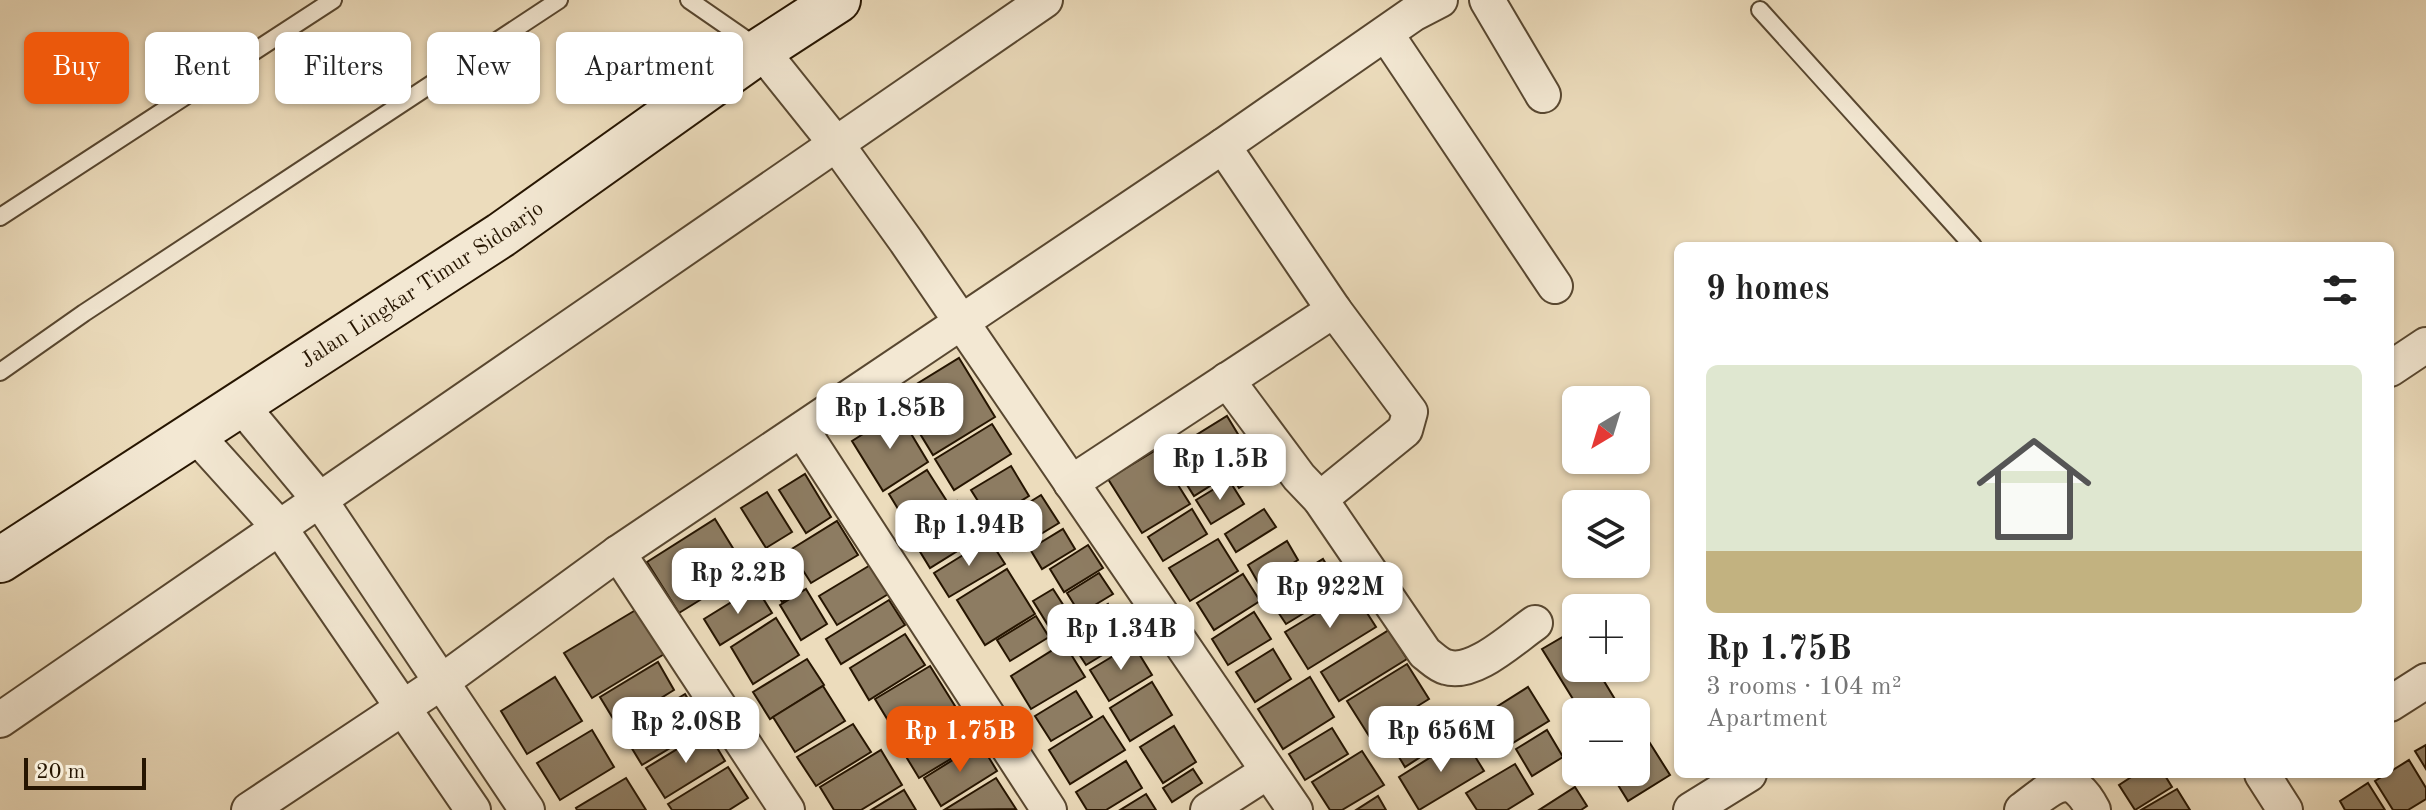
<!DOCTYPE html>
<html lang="en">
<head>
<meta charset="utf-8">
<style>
  :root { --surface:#fff; --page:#f2f2f2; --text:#222; --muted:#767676; --accent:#ea580c }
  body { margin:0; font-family:"Old Standard TT",serif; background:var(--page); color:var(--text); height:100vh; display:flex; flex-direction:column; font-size:30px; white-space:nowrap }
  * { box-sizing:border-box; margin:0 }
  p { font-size:26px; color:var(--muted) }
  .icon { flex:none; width:44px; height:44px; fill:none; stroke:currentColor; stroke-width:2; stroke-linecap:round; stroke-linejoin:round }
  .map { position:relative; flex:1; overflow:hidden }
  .sheet { position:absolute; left:1674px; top:242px; width:720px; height:536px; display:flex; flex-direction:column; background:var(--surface); border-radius:12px; box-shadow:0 2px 6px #0004 }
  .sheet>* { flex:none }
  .banner { position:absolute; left:24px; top:32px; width:760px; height:72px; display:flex; gap:16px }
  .needle { width:52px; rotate:218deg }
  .fabs { position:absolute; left:1562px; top:386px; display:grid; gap:16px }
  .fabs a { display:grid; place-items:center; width:88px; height:88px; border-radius:12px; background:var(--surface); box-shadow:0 2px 6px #0004; font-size:40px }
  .scale { position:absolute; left:24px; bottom:20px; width:122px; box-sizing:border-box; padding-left:8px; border:4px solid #261501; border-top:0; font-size:22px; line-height:28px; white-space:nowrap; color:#261501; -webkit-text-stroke:6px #f3e8d3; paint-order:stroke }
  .price { position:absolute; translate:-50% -68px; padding:0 18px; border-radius:16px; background:#fff; color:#222; font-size:26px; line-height:52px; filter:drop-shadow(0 2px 4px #0008) }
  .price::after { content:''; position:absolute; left:50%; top:48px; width:24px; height:18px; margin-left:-12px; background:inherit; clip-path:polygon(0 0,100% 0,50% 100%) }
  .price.current { background:var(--accent); color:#fff }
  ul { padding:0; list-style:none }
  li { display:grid; align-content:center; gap:16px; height:424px; padding:0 32px }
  li span { display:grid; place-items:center; height:248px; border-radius:12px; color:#555 }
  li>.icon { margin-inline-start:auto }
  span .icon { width:144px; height:144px; fill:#fffc; stroke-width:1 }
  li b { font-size:34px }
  h2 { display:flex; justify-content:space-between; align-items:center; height:96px; padding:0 32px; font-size:34px }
  .chip { padding:0 28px; border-radius:12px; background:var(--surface); box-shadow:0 2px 6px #0004; font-size:28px; line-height:72px }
  .chip.current { background:var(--accent); color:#fff }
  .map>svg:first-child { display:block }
  .building { fill:#8d7c62; stroke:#261501; stroke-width:2 }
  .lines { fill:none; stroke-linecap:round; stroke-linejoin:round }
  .lane-casing { stroke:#584730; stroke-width:20 }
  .street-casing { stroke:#584730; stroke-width:38 }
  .secondary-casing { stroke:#261501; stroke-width:48 }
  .lane { stroke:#f3e8d3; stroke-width:16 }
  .street { stroke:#f3e8d3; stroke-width:34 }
  .secondary { stroke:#f3e8d3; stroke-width:44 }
  .labels { text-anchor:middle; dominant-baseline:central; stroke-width:8; stroke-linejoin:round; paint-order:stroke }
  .street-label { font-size:22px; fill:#261501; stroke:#f3e8d3 }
</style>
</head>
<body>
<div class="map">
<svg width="2426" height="810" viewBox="0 0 2426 810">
  <rect width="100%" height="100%" fill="#ecdcbc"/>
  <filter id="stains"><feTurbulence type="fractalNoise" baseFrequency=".0025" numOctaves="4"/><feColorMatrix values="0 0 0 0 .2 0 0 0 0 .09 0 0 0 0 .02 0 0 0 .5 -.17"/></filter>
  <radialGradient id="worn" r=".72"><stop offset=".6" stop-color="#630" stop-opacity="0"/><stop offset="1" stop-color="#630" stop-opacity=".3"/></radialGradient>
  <g class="building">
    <polygon points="959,358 995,417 933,455 897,396"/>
    <polygon points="898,412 928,462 883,491 852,441"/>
    <polygon points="1227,416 1253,459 1194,496 1167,453"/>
    <polygon points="992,424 1011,454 954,490 935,459"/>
    <polygon points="1156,450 1190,504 1142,533 1108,479"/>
    <polygon points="1253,465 1260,476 1239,488 1233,478"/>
    <polygon points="1011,466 1029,496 990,520 971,490"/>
    <polygon points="927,470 948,503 909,527 889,494"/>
    <polygon points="805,474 831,517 806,533 779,490"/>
    <polygon points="1229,480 1244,504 1211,524 1196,500"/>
    <polygon points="767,492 792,532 766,548 741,508"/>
    <polygon points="1041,495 1059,523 1013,551 996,523"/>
    <polygon points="957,501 980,537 930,568 908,532"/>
    <polygon points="1192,509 1207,534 1163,561 1148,537"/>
    <polygon points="1264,509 1276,527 1236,552 1225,534"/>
    <polygon points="715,519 747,571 679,613 647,562"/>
    <polygon points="837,521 858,555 811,583 790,550"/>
    <polygon points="1063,529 1075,549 1042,569 1030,549"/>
    <polygon points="989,539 1005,564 949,597 934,573"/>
    <polygon points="1218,539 1238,571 1190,601 1169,568"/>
    <polygon points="1287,541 1298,560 1259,584 1248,565"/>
    <polygon points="1088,545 1103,568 1064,592 1050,569"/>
    <polygon points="1323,559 1342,590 1286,624 1266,594"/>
    <polygon points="872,564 890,593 837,625 819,596"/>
    <polygon points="787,566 802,590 782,602 767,578"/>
    <polygon points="1007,569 1035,614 985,645 957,600"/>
    <polygon points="1099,573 1113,594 1080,614 1067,593"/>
    <polygon points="1243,574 1260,601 1214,630 1197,603"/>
    <polygon points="756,587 772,613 720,645 704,619"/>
    <polygon points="806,589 827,624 801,640 780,605"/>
    <polygon points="1053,589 1071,617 1051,630 1033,601"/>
    <polygon points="1353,591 1376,627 1308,669 1285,632"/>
    <polygon points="889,600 905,625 841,664 826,639"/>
    <polygon points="1108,604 1129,639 1086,665 1064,631"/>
    <polygon points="639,608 666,653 592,698 564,653"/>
    <polygon points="1254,612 1271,639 1228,665 1212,639"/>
    <polygon points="1036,616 1049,637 1010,661 997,640"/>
    <polygon points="776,618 799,655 753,684 731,647"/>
    <polygon points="1389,630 1407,659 1339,701 1321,672"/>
    <polygon points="1573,631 1576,637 1576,668 1596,668 1616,701 1598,712 1581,712 1542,649"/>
    <polygon points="905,634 925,665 869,700 850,668"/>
    <polygon points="1064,643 1085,677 1031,709 1011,676"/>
    <polygon points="1133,644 1152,675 1109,701 1090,670"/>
    <polygon points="1273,649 1291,679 1255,702 1236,672"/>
    <polygon points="807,659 824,685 770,719 753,692"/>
    <polygon points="658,662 674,690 617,725 600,697"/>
    <polygon points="1407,664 1429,699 1369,736 1347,701"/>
    <polygon points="930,666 955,706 900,740 875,699"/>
    <polygon points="555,677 582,721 527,754 501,711"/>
    <polygon points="1310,677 1334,717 1283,749 1258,709"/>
    <polygon points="1152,682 1172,715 1130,741 1110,708"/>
    <polygon points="823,686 845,721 795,752 773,717"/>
    <polygon points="1528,687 1549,721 1503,749 1482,716"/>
    <polygon points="1076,691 1092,717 1051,741 1035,716"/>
    <polygon points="685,694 705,727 642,765 622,732"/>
    <polygon points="958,709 979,742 919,778 899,745"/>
    <polygon points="1433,711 1450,738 1405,767 1388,739"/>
    <polygon points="1103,716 1125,750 1070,784 1049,750"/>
    <polygon points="1636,721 1670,775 1628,801 1610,772 1636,772"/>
    <polygon points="853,724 871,752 816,786 797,757"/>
    <polygon points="1174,726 1196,762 1163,783 1140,747"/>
    <polygon points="1332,728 1348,754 1305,780 1289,754"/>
    <polygon points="592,730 614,767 560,800 537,763"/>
    <polygon points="1547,730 1563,757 1532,776 1516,749"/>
    <polygon points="707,731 725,761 665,798 646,768"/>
    <polygon points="1463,737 1484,771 1419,810 1399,777"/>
    <polygon points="980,743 997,771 941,806 924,778"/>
    <polygon points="2426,745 2426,769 2415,751"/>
    <polygon points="881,750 902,785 861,810 834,810 820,787"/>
    <polygon points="1362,751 1384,785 1342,810 1330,810 1312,782"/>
    <polygon points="2409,760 2426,788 2426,799 2408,810 2393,810 2375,781"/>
    <polygon points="1126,761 1142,788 1106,810 1087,810 1076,792"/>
    <polygon points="1515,764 1533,794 1507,810 1477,810 1466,793"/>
    <polygon points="728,767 748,798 729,810 672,810 668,804"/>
    <polygon points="1193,769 1202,783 1172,802 1163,788"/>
    <polygon points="2136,774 2164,774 2172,787 2135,810 2119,785"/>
    <polygon points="626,778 646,810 577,810 576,808"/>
    <polygon points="996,778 1016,809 944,810"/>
    <polygon points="2368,783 2385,810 2345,810 2340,801"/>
    <polygon points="1575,787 1587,806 1581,810 1539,810"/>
    <polygon points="2177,789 2190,810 2141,810"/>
    <polygon points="904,790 916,810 871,810"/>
    <polygon points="1146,794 1156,810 1120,810"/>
    <polygon points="1378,796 1386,810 1356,810"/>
  </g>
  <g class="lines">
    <defs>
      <g id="lane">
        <polyline points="689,0 757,47"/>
        <polyline points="1760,10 1973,246"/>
        <polyline points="0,217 333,0"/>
        <polyline points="0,372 84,313 559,0"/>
      </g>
      <g id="street">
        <polyline points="1487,0 1543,95"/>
        <polyline points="1386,34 1555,286"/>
        <polyline points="761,50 837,145 906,241 1295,810"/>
        <polyline points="1223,146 1334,310 1410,412 1405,430 1320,499"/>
        <polyline points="2390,369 2426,345"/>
        <path d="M1227,380L1299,477L1320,499L1425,653C1432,658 1438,665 1446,667C1474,676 1513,638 1535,623"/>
        <polyline points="240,404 319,499 527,810"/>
        <polyline points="802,430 1049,810"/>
        <polyline points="195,434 279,527 473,810"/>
        <polyline points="1071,483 1334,310"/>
        <polyline points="618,553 787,810"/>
        <polyline points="2390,704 2426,681"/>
        <polyline points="0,720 1045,0"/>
        <polyline points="2262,774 2285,810"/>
        <polyline points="249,810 440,683 618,553 1223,146 1413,14 1440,0"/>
        <polyline points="1208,810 1267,772"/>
        <polyline points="1691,810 1749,774"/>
        <path d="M2022,810C2052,788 2070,765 2093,810"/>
      </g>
      <g id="secondary">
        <path id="s1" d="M0,560L501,235L761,50L838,0"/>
      </g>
    </defs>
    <use href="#lane" class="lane-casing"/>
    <use href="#street" class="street-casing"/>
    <use href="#secondary" class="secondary-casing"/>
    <use href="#lane" class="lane"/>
    <use href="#street" class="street"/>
    <use href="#secondary" class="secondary"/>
  </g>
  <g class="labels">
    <g class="street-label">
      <text stroke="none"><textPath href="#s1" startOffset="504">Jalan Lingkar Timur Sidoarjo</textPath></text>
    </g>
  </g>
  <rect width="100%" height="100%" filter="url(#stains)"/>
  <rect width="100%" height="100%" fill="url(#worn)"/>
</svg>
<div class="fabs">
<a><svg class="needle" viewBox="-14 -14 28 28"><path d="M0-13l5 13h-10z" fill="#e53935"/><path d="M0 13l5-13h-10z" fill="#767676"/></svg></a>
<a><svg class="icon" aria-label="layers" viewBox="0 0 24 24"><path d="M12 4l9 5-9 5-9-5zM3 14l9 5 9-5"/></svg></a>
<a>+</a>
<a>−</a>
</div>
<div class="scale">20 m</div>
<b class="price" style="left:890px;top:451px">Rp 1.85B</b>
<b class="price" style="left:1220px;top:502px">Rp 1.5B</b>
<b class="price" style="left:969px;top:568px">Rp 1.94B</b>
<b class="price" style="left:738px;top:616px">Rp 2.2B</b>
<b class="price" style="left:1330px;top:630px">Rp 922M</b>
<b class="price" style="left:1121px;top:672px">Rp 1.34B</b>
<b class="price" style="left:686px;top:765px">Rp 2.08B</b>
<b class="price current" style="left:960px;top:774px">Rp 1.75B</b>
<b class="price" style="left:1441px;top:774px">Rp 656M</b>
<div class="banner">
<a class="chip current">Buy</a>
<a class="chip">Rent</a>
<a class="chip">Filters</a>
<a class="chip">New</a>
<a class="chip">Apartment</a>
</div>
<section class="sheet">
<h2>9 homes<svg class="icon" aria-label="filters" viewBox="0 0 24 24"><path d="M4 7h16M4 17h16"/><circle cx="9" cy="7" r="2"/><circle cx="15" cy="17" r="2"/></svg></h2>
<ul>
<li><span style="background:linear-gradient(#dfe7d0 75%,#c2b280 0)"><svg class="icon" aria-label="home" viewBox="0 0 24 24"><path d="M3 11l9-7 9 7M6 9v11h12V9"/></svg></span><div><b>Rp 1.75B</b><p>3 rooms · 104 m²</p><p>Apartment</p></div></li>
</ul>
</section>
</div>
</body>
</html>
